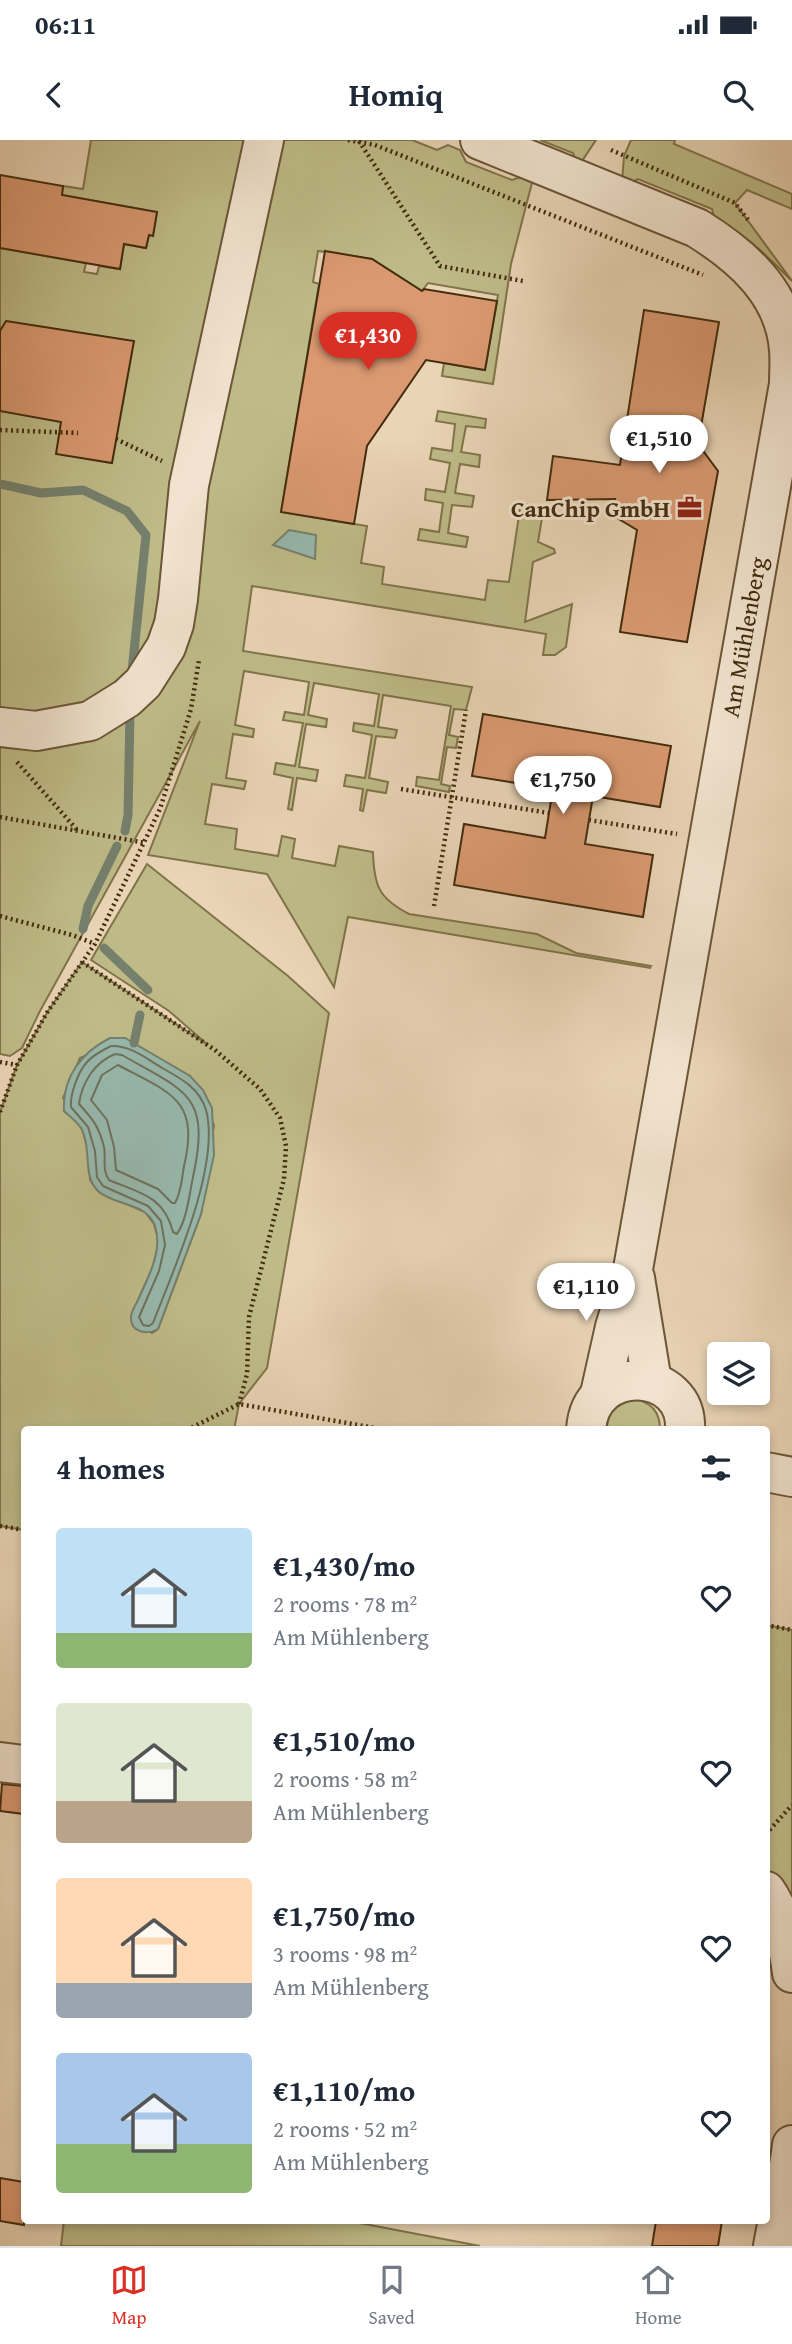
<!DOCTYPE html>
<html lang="en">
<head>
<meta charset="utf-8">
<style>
  :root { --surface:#fff; --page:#f2f2f3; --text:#1f2937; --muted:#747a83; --line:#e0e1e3; --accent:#d93025 }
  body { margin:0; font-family:"Gentium Book Plus",serif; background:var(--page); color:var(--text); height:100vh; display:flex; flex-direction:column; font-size:26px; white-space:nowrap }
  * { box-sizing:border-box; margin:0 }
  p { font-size:23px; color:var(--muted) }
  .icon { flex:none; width:38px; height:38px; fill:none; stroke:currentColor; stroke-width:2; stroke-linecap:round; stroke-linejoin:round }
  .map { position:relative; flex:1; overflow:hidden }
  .panel { position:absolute; left:21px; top:1286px; width:749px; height:798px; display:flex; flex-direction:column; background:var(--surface); border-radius:7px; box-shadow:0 4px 10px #0003 }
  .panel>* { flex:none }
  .fabs { position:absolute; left:707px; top:1202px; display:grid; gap:14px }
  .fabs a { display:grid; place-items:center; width:63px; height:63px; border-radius:7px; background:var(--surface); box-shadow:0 4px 10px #0003; font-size:35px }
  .price { position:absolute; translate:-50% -60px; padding:0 16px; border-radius:24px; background:#fff; color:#222; font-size:23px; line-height:46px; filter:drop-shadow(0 2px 4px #0008) }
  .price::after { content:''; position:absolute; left:50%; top:42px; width:21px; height:16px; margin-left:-10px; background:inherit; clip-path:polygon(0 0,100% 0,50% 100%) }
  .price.on { background:var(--accent); color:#fff }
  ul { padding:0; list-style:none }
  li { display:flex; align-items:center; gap:21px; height:175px; padding:0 35px }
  li span { display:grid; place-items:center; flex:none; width:196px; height:140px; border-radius:7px; color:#555 }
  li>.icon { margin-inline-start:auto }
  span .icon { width:84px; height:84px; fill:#fffc; stroke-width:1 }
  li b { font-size:30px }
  h2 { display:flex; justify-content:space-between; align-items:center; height:84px; padding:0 35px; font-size:30px }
  .status { display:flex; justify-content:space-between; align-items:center; height:49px; padding:0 35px; background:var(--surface); direction:ltr }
  .status svg { height:19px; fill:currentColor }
  header { display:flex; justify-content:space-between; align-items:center; height:91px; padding:0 35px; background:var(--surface); font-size:32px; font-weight:600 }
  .menu { display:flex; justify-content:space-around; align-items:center; height:98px; border-top:2px solid var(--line); background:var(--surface); font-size:19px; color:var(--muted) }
  .menu a { display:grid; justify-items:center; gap:4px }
  .menu .on { color:var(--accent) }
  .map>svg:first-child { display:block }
  .green { fill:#bebb88; stroke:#80744a; stroke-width:2; fill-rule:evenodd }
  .water { fill:#97b8ad; stroke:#75806d; stroke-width:2 }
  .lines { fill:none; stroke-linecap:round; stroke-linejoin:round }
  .shore { stroke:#6d725d; stroke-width:2 }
  .stream { stroke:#75806d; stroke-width:9 }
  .building { fill:#da9971; stroke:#432c0d; stroke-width:2 }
  .minor-casing { stroke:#6c5637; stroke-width:42 }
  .path { stroke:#432c0d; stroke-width:4.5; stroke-dasharray:2 3.5; stroke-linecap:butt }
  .minor { stroke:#f1e3cf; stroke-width:38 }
  .labels { text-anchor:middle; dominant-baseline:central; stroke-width:6; stroke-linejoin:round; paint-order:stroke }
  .poi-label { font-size:24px; font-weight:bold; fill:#432c0d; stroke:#f1e3cf; text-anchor:end }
  .street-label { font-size:24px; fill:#432c0d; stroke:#f1e3cf }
</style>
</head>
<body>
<div class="status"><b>06:11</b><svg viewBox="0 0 49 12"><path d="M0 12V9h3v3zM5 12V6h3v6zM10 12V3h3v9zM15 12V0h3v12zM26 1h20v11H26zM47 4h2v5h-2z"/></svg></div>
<header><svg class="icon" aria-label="back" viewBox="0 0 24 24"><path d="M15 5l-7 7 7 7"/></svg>Homiq<svg class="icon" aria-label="search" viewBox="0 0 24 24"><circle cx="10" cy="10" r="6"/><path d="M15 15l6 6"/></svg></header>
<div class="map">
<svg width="792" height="2106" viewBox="0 0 792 2106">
  <rect width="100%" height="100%" fill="#e9d4b5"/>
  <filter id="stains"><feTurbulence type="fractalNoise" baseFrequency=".00286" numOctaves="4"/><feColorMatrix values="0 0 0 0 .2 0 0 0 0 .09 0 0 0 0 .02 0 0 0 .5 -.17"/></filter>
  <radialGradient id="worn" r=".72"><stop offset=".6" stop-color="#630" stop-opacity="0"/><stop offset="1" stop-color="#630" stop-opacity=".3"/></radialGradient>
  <g class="green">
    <path d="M91,0H412L437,10L448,5L460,10L466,22L512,40L524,36L533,39L511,124L493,244L442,236L444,223L485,230L498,155L428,143L422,151L372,119L318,111L313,142L319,144L281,372L367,386L361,423L384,427L382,444L485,460L488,440L509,442L521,362L543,372L538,402L554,409L555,413L533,422L525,482L572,464L566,507L555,515H543L546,494L252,446L243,511L472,547L466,570L454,569L449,595L458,597L456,608L447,607L441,644L450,646L449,652L416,646L417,637L439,640L451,566L383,555L378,587L397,590L395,598L376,596L369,638L388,642L386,653L367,650L363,671L360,670L363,649L344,646L346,635L365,638L372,595L353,591L354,583L374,586L379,554L314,543L308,575L327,579L326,587L306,584L299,627L318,630L316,641L297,638L292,670L288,669L293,638L274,634L276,623L295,626L303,583L283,580L285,572L304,575L309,542L244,531L235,585L254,589L253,597L233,594L226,638L246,641L244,649L212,644L205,684L237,689L235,709L278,716L282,696L295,699L292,718L335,726L339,706L373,712C374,745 378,758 409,774L537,794L576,813L651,826L650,828L348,777L334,847L267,734L148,715L200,581L40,871L22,908L10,916L0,914V108L86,123L84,132L97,134L99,126L120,129L124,104L146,108L149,95H153L157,72L62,55L63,46L83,49Z"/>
    <polygon points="540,0 596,0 580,24 576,23 573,13"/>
    <path d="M631,0H675L674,4L792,54V69L747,50L735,63L792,141C768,118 747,93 715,81L712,69L638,39L627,45L622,42L624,16Z"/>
    <polygon points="438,271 486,279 485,288 466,286 461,312 480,315 479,327 460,324 455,353 474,356 472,367 452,365 448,393 468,397 466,407 418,400 420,389 439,392 443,363 425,360 426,349 445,352 450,323 430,319 432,308 452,311 455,284 436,281"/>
    <path d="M147,724L288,836L329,873L267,1228L239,1264L234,1290H24V1390L0,1386V972L17,925L48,871L82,822L208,905L169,871L91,820ZM125,899L190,936L214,985L201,1074L158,1189L152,1193L131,1176L152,1129L159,1103L154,1084L145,1072L99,1052L90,1040L89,1012L82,989L63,958L80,918Z"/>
    <path d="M635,1259C652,1263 660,1272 660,1290H607C607,1270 617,1264 635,1259Z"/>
    <polygon points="766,1485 792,1490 792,1833 767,1751"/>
    <polygon points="64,2081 349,2081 480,2106 61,2106"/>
  </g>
  <g class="water">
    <polygon points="289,390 316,395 315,419 273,405"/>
    <path d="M110,898H125L190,936L203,950L212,968L214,1015L201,1074L158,1189C148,1195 130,1193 131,1177C131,1171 137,1163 139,1158C149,1135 163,1111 155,1086C147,1062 114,1066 98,1051C82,1036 92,1009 82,990C79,983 70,977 64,971C62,937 82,912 110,898Z"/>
  </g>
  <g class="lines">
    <g class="shore">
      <path d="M111,906C131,905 148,920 164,929C182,939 200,949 206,970C221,1025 173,1131 153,1183L149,1186L143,1185L139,1177L159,1131L165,1105L161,1081L148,1066L103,1046L97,1037L95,1011L88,987L71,967C70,954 78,932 87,922C93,915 103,910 111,906Z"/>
      <path d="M115,914L122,915C186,952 211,954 193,1037C189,1056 187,1079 177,1094L173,1092C164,1056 140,1053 109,1040C102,1031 106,1018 104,1007C99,987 93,979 79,964C82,942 95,922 115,914Z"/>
      <path d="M118,925C170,953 200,959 184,1026C182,1038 181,1053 175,1063H172L158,1049L116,1030L114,1007L107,980L91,960L102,935Z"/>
    </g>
    <g class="stream">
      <polyline points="0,344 41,353 83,350 127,371 146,395 132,531"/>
      <polyline points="125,691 128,675 130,572"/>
      <polyline points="83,789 88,766 117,706"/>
      <polyline points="104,808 148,850"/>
      <polyline points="134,903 140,875"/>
    </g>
  </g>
  <g class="building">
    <polygon points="0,35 63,46 62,55 157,72 153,96 149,95 146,108 124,104 120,129 0,108"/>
    <polygon points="325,111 372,119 422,151 424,149 497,161 485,230 426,220 367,306 354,384 281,372"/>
    <polygon points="644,170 719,182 698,304 718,331 687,502 620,492 637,390 612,375 615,359 547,360 553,316 620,325"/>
    <polygon points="6,181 134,201 112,323 56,314 61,282 0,271 0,191"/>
    <polygon points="483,574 671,606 660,667 593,656 585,704 653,715 643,777 454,745 464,684 545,698 549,673 553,649 472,636"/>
    <polygon points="2,1644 24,1646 24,1674 0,1671"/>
    <polygon points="0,2038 24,2042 24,2085 0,2081"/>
    <polygon points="656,2081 722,2081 718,2106 652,2106"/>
  </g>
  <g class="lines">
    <defs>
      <g id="minor">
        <path d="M480,0L697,88C742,116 785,153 789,210C790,221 789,233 789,244L633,1129L615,1187L600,1254"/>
        <polyline points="0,587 36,591 90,581 127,558 143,543 166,507 174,484 178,459 189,345 264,0"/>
        <polyline points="635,1138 652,1242"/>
        <path d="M586,1290C590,1221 689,1227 685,1290"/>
        <polyline points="766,1332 792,1337"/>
        <polyline points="0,1622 24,1625"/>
        <path d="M766,1751C783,1776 788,1803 792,1833"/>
        <path d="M773,2106C779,2072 788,2039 792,2005"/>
      </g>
    </defs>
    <use href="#minor" class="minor-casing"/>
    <g class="path">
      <polyline points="348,0 375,5 703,135"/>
      <polyline points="359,1 440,126 523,141"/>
      <polyline points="611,10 735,63 749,81"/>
      <polyline points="0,290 78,293"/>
      <polyline points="116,299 162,321"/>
      <polyline points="17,622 78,691"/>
      <polyline points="401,649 549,673"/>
      <polyline points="0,677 146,703"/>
      <polyline points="589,680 677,694"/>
      <polyline points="434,766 466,570"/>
      <polyline points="0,776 72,795 95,804"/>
      <polyline points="82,822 215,910 260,949 280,978 286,1006 284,1039 249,1177 247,1234 239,1264"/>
      <polyline points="0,922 17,925"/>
      <polyline points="0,972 17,925 48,871 95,804 160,669 191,569 199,520"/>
      <polyline points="187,1290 239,1264 387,1290"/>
      <polyline points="0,1386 24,1390"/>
      <polyline points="766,1485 792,1490"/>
      <polyline points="766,1694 792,1665"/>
    </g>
    <use href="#minor" class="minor"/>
  </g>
  <defs>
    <symbol id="office-bare" viewBox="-9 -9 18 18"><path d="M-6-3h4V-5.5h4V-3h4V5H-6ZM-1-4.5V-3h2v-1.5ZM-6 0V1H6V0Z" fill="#8f2418" stroke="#f1e3cf" stroke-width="2.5" paint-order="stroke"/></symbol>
  </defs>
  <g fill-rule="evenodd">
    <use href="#office-bare" x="672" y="350" width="35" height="35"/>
  </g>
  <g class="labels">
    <g class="poi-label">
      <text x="670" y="368">CanChip GmbH</text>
    </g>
    <g class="street-label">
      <text transform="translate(744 497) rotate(-80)">Am Mühlenberg</text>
    </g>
  </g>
  <rect width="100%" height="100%" filter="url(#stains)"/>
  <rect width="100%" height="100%" fill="url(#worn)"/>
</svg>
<div class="fabs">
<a><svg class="icon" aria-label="layers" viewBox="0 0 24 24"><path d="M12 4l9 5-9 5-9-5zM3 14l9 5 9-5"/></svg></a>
</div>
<b class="price on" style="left:368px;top:232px">€1,430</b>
<b class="price" style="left:659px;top:335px">€1,510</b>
<b class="price" style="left:563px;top:676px">€1,750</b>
<b class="price" style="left:586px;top:1183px">€1,110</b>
<section class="panel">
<h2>4 homes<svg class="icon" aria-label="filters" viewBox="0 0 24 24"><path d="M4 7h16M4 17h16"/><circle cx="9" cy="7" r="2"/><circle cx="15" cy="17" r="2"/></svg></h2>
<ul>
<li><span style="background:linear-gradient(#bfe0f5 75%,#8fb573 0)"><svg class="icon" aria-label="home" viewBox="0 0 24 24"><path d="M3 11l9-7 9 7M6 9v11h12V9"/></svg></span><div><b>€1,430/mo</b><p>2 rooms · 78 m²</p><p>Am Mühlenberg</p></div><svg class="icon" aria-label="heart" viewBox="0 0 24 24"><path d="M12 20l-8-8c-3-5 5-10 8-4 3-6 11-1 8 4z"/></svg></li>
<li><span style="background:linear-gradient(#dfe7d0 70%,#b9a48a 0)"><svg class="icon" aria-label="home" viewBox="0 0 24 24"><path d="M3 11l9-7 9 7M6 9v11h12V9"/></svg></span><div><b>€1,510/mo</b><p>2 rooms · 58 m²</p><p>Am Mühlenberg</p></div><svg class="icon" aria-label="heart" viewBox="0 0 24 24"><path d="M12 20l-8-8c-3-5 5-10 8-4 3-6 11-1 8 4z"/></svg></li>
<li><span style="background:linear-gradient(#ffd9b3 75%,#9aa5b1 0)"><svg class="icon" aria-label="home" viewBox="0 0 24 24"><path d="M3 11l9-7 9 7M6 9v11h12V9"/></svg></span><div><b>€1,750/mo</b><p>3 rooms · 98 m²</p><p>Am Mühlenberg</p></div><svg class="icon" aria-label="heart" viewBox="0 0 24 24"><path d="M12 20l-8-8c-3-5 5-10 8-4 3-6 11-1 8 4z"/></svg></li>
<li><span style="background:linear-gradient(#a9c7e8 65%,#8fb573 0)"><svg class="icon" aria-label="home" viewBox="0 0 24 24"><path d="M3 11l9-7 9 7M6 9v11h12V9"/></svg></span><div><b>€1,110/mo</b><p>2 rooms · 52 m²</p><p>Am Mühlenberg</p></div><svg class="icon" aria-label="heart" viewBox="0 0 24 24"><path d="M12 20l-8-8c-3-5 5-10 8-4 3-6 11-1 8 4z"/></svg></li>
</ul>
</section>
</div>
<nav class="menu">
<a class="on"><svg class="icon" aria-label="map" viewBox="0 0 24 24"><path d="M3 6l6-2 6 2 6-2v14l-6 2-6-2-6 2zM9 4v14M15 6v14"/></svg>Map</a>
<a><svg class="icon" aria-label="saved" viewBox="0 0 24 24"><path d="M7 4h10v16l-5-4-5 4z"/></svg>Saved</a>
<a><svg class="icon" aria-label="home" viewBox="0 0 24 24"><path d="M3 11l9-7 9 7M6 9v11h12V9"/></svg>Home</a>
</nav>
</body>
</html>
